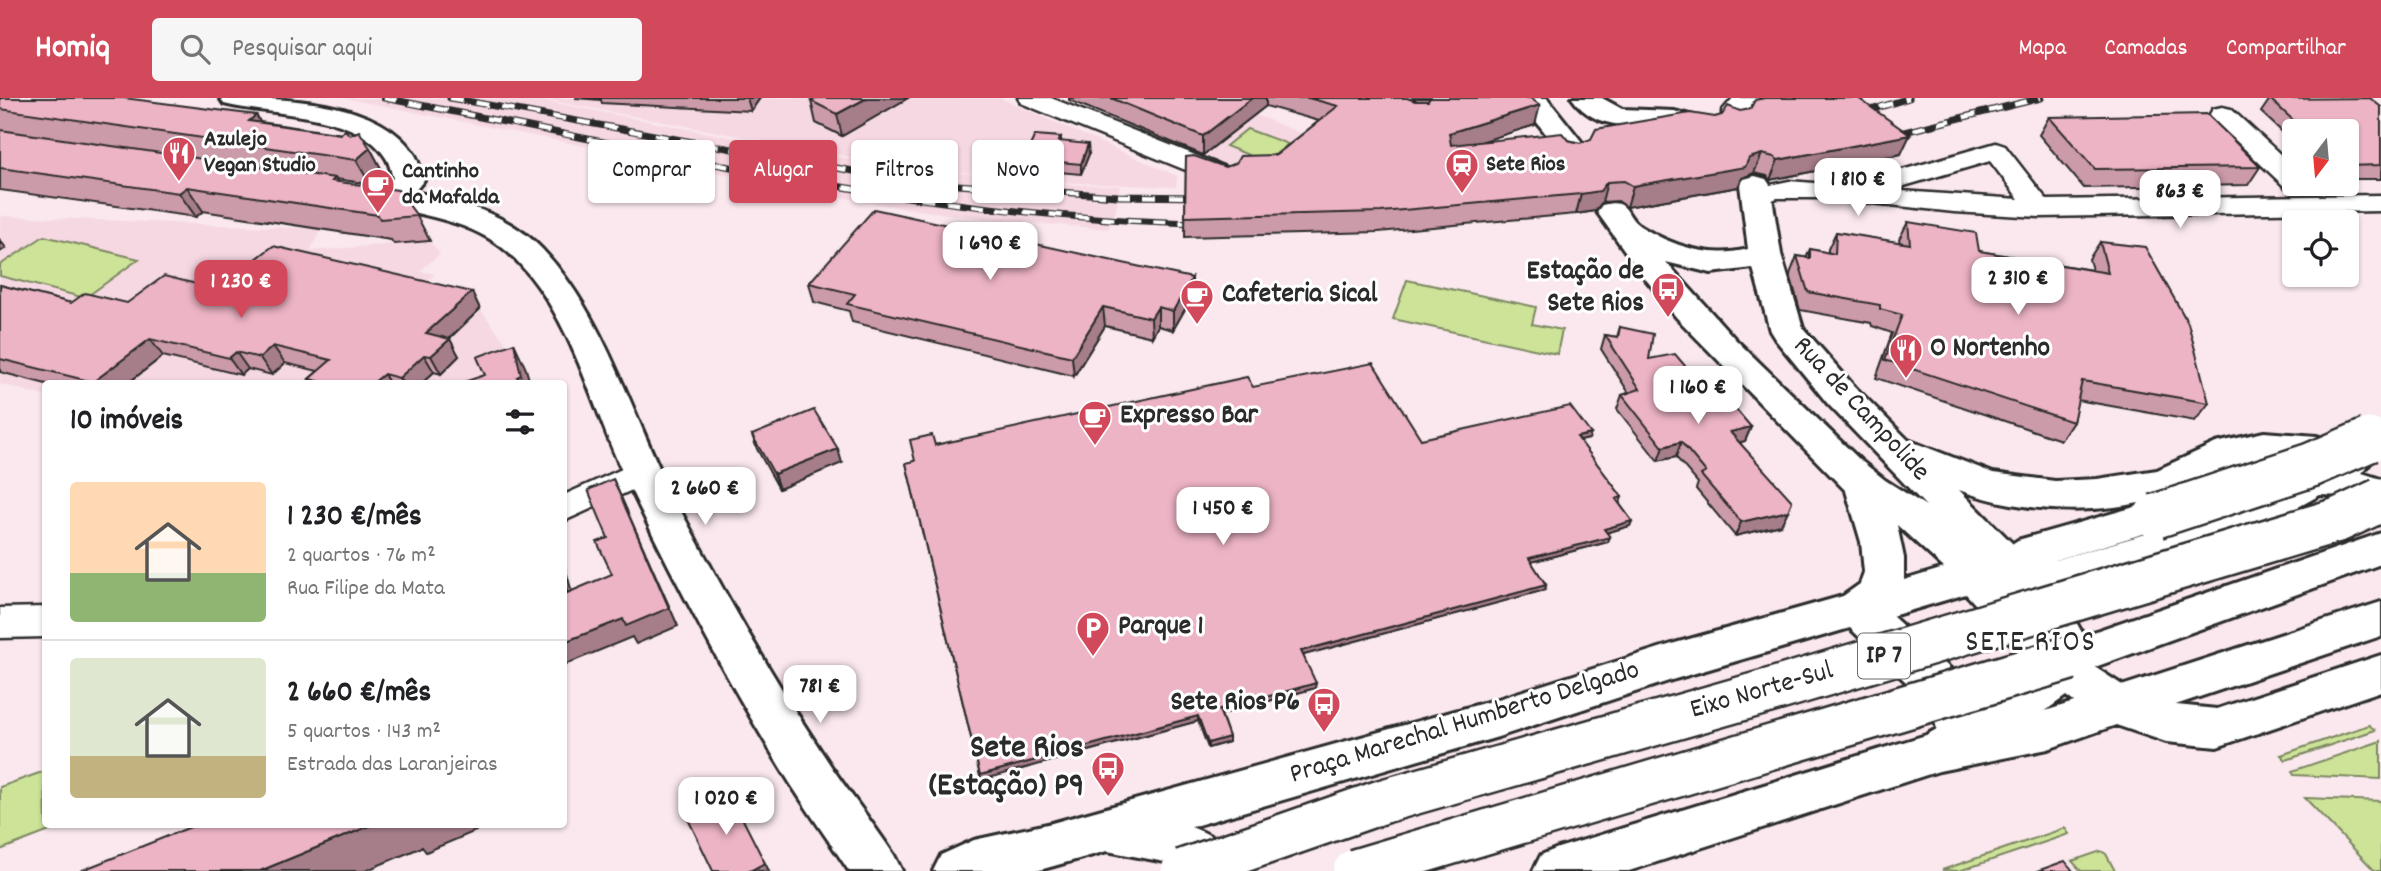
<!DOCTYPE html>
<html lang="pt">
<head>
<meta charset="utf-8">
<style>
  :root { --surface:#fff; --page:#f6f6f6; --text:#202124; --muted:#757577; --line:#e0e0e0; --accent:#d1495b }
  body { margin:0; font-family:Dekko,sans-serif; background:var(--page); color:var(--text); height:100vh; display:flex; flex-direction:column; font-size:26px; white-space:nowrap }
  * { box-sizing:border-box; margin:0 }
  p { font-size:23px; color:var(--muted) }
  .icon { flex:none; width:38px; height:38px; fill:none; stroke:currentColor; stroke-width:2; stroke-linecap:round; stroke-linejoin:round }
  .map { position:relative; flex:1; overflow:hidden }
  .drawer { position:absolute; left:42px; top:282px; width:525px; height:448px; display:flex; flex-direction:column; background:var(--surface); border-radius:7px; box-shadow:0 2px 5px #0004 }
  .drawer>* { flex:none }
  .hud { position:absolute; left:588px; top:42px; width:665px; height:63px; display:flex; gap:14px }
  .needle { width:46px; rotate:196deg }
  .buttons { position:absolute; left:2282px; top:21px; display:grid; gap:14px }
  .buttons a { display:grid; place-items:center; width:77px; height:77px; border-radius:7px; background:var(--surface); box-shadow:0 2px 5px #0004; font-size:35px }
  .price { position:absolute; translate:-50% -60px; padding:0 16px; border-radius:14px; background:#fff; color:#222; font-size:23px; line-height:46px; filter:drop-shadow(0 2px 4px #0008) }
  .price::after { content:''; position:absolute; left:50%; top:42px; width:21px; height:16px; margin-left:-10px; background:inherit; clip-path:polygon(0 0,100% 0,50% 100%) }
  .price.on { background:var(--accent); color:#fff }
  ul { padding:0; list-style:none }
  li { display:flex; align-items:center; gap:21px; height:175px; padding:0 28px }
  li+li { border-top:2px solid var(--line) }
  li span { display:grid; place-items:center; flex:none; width:196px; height:140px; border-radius:7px; color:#555 }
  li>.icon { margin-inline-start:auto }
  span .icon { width:84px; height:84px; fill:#fffc; stroke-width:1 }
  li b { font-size:30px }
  h2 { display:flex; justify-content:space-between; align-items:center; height:84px; padding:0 28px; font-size:30px }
  .pill { padding:0 24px; border-radius:7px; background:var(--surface); box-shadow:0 2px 5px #0004; font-size:24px; line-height:63px }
  .pill.on { background:var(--accent); color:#fff }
  header { display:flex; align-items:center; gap:42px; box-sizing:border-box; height:98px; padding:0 35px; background:var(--accent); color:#fff }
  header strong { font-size:33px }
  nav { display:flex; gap:38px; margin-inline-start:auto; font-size:24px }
  .search { width:490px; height:63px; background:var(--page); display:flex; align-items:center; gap:18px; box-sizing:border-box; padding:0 24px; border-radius:7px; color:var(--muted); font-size:26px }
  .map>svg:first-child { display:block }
  .built { fill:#f6d8e2 }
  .green { fill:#cde398; stroke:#7c8762; stroke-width:2 }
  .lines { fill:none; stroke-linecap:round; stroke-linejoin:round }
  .minor-casing { stroke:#2b2b2b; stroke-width:5 }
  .major-casing { stroke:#2b2b2b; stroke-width:6 }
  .highway-casing { stroke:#2b2b2b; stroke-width:6 }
  .minor { fill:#fff; fill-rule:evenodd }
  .major { fill:#fff; fill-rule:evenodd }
  .highway { fill:#fff; fill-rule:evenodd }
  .rail-casing { stroke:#2b2b2b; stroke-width:7 }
  .rail { stroke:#fff; stroke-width:4.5; stroke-dasharray:13; stroke-linecap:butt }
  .highway-bridge-casing { stroke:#2b2b2b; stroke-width:48; stroke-linecap:butt }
  .highway-bridge { stroke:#fff; stroke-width:43 }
  .wall { fill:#cc9ba9; stroke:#2b2b2b; stroke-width:2 }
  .shaded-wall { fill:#a67e8a; stroke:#2b2b2b; stroke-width:2 }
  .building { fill:#edb4c5; stroke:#2b2b2b; stroke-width:2 }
  .labels { text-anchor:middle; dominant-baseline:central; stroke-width:6; stroke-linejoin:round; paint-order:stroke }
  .far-poi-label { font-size:23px; font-weight:bold; fill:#2b2b2b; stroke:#fff; text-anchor:start }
  .shield { fill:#fff; stroke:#6b6b6b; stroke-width:2 }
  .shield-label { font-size:26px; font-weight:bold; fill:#2b2b2b }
  .poi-label { font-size:28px; font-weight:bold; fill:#2b2b2b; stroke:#fff; text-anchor:start }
  .street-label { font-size:28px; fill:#2b2b2b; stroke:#fff }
  .neighbourhood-label { font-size:30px; letter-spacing:2px; fill:#2b2b2b; stroke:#fff }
  .near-poi-label { font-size:33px; font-weight:bold; fill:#2b2b2b; stroke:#fff; text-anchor:end }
</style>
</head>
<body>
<header>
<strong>Homiq</strong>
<div class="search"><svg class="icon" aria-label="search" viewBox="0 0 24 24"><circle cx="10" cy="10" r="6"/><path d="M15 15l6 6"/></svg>Pesquisar aqui</div>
<nav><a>Mapa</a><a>Camadas</a><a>Compartilhar</a></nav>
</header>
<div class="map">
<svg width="2381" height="773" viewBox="0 0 2381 773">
  <rect width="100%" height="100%" fill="#fae8ee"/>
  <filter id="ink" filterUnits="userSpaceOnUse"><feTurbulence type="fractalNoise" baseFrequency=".0143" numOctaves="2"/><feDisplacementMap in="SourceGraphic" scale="14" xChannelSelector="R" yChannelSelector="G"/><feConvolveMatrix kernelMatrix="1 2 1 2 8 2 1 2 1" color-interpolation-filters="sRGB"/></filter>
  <g filter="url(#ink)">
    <g class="built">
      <polygon points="344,0 531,0 734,40 873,65 903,69 537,0 1000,0 1177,78 1176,89 1056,84 1058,77 996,72 993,77 906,68 1054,86 1120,88 1116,112 1108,131 985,121 890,108 825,96"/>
      <polygon points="1213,0 1381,67 1257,77 1212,63 1136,29"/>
      <polygon points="0,118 321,131 310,153 430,143 440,156 420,173 435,176 414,195 480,211 522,267 487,285 46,285 45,298 0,286"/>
    </g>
    <g class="green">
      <polygon points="1247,31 1288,46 1266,64 1226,48"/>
      <polygon points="44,138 139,161 85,200 0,178 0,167"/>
      <polygon points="1407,182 1536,209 1532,226 1562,232 1557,256 1393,221"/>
      <polygon points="2369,627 2375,632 2286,662 2281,657"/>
      <polygon points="2381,643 2381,681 2294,677 2292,673"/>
      <polygon points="45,673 46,726 68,726 0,752 0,689"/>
      <polygon points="2305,700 2381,703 2381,773 2375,773"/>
      <polygon points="2065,730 2069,736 1959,773 1942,772"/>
      <polygon points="2101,753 2106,756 2115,773 2081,773 2072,763"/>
    </g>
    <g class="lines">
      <defs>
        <g id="minor">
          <polygon points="1018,0 1051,0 1233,72 1237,78 1233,84 1224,86 1215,84 1021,5"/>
          <polygon points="1733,0 1759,0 1746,15 1746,23 1743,28 1734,30 1725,28 1722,23 1722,13"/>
          <polygon points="2222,9 2231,11 2294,69 2294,86 2305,86 2303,89 2294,91 2285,89 2213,21 2210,16 2213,11"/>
          <path d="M1996,45L2005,48L2047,102L2381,97V113L2040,119L1954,114L1826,100H1777C1764,105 1769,113 1750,109L1746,103L1752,91L1789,83L1877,90L1885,77ZM1990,63L2019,101L1901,93L1904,88Z"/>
          <polygon points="642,362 654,366 658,374 654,382 564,423 564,397"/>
          <polygon points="46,509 46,539 0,540 0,510"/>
        </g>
        <g id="major">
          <path d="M220,0C280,0 379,0 415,57C419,64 421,74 424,82L414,94C460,103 509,116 542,151C607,220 632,320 675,402C720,488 768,572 821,653C844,689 871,722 894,757L902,773H849C830,744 809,715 790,685C729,587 674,482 624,377C591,307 573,223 519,165C482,124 431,119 380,107L376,100L393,80C391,74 390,66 386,60C358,13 271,18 224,6Z"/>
          <polygon points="1518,0 1547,0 1589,53 1584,59 1574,62 1564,59"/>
          <path d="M1572,0H1602L1622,11L1674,13L1713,23L1717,29L1713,35C1699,39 1689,32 1675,30C1638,25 1597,36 1572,0Z"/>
          <path d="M1755,78L1766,81L1770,87L1781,156L1803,230L1854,288L1908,342L1993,375L2055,383L2097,381L2157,372L2216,345L2264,334L2317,338L2365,354L2371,364L2362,375L2381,381V410L2345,398L2320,397L2253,434L2059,493L2086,542L2087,564L2136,596L2166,606L2217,611L2381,557V593L2217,649L2166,644L2116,627L2048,651L1939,673L1629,773H1533L1541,757L1558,750L1926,637L1937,631L1931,608L1850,530L1675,581L1498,639L1191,729C1215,738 1231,749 1242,773H1183L1170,765L1107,753L1036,773H933L941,757L974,742L1052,725L1498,601L1675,545L1843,498L1860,486L1864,474L1861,444L1846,393L1677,220L1640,174L1597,114L1602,107C1631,100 1623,117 1640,128C1672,148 1711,161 1748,151L1740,87L1744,81ZM1666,164L1711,175L1753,170L1770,233L1775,241L1828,306L1926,408L1885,382L1860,362L1736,242ZM2282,360L2328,369L2292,377L2226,413L2055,462L2022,455L1959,392C2028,417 2111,419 2181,393C2195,388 2206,380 2219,373C2240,364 2260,361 2282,360ZM1897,427L1944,470L1904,482V460ZM1966,496L2035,572L1976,608L1963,582L1892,518ZM2066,598L2074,604L2045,613Z"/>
        </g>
        <g id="highway">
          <polygon points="2156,403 2170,408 2176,418 2170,428 2045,465 2023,479 2009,484 1995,479 1989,468 1995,457 2018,442"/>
          <polygon points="2381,435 2381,466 2070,578 2055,573 2048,560 2055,547"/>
          <polygon points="2381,504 2381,538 2116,627 2100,621 2094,608 2100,595"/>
        </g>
      </defs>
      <use href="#minor" class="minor-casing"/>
      <use href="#major" class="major-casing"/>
      <use href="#highway" class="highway-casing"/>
      <use href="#minor" class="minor"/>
      <use href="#major" class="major"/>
      <use href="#highway" class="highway"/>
      <defs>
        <g id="rail">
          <path d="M384,0C655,52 925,120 1202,125"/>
          <polyline points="450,0 914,84 1118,98 1205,99"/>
          <polyline points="1855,17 1909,0"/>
          <polyline points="1888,38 2041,0"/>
        </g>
      </defs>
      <use href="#rail" class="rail-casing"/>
      <use href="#rail" class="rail"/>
      <defs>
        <g id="highway-bridge">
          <polyline points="2156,418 2311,367 2369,342"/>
          <polyline points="1183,773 1384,703 1779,590 2338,422 2381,402"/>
          <polyline points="1355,773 2070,560"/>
        </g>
      </defs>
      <use href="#highway-bridge" class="highway-bridge-casing"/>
      <use href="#highway-bridge" class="highway-bridge"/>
    </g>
    <g class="wall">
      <polygon points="0,0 256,17 260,24 350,37 370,50 383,74 370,86 336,81 337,83 417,118 430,143 394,146 391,142 203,113 196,119 0,92"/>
      <polygon points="575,0 760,0 751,13 602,5 601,2"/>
      <polygon points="908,0 842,38 816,25 811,3"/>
      <polygon points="1069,0 1407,0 1415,3 1417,3 1413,0 1530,0 1535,27 1483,43 1568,42 1580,45 1715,19 1740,13 1901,56 1770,82 1767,78 1754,75 1742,80 1738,89 1627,109 1618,103 1602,104 1595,113 1576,116 1378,134 1185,139 1186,59 1225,69 1276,57 1319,23 1266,8 1203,57 1069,2"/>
      <polygon points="2270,1 2381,9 2381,81 2347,81 2347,33 2294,33 2294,45 2261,14"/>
      <polygon points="2049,19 2260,69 2248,87 2084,90 2039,37"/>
      <polygon points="1061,39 1061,43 1089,56 1081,76 1025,71 1024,61"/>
      <polygon points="1908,124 1979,153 2092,172 2089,161 2100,144 2209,305 2195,323 2077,302 2073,324 2061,342 1876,280 1892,235 1872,228 1871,225 1800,212 1790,176 1797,158 1806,160 1810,151 1828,155 1828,151 1836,134 1900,145 1899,141"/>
      <polygon points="1192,180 1192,199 1173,232 1158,228 1152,239 1105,228 1074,278 852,224 849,213 814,204 809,185"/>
      <polygon points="0,187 71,205 127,205 217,191 472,194 480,211 449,241 459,258 441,276 434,274 422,285 312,285 309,281 318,273 285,265 272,277 248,271 241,277 163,258 128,285 46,286 0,274"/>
      <polygon points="1620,229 1649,261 1702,288 1751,329 1745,343 1740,344 1781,427 1735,438 1696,391 1698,385 1676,359 1658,363 1617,311 1622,297 1629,295 1601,251 1605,237 1617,239"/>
      <polygon points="1253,289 1421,341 1589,341 1580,343 1622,399 1620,405 1619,405 1632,423 1630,428 1606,435 1608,444 1531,464 1546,487 1545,492 1303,557 1315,590 1221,616 1229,639 1229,644 1208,650 1198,623 981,682 906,365 915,363 935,347"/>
      <polygon points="752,337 842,365 779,391 757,351"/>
    </g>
    <g class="shaded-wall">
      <polygon points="747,0 760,0 751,13"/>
      <polygon points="867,0 908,0 842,38 837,16"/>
      <polygon points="1252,0 1266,0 1266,8 1203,57 1203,38"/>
      <polygon points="1540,7 1535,27 1445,55 1449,35"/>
      <polygon points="256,17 270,41 249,23"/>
      <polygon points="1910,37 1901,56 1770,82 1778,62"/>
      <polygon points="1088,46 1089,56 1081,76 1081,66"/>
      <polygon points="370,50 383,74 370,86 356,62"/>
      <polygon points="1762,56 1754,75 1742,80 1738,89 1627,109 1633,88"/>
      <polygon points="1607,84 1602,104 1595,113 1576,116 1581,96"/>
      <polygon points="187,89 203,113 196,119 179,95"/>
      <polygon points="0,142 6,150 0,154"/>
      <polygon points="1192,180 1192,199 1173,232 1173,213"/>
      <polygon points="472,194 480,211 436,253 426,235"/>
      <polygon points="1103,209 1105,228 1074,278 1072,259"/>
      <polygon points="1158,209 1158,228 1152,239 1151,220"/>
      <polygon points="150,241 163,258 128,285 95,285 93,284"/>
      <polygon points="450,241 459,258 441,276 431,258"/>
      <polygon points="514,245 526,271 530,285 520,285 517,279"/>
      <polygon points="273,248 285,265 272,277 260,260"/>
      <polygon points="236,254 248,271 241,277 229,260"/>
      <polygon points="424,257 434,274 422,285 403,285 399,280"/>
      <polygon points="384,276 389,285 373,285"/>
      <polygon points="1751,329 1745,343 1725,348 1730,334"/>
      <polygon points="1591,336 1589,341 1576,344 1577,339"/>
      <polygon points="1681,344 1676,359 1658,363 1663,349"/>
      <polygon points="838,351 842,365 779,391 774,376"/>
      <polygon points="613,381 678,528 636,546 632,539 564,567 564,544 623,521"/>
      <polygon points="1788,413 1781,427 1735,438 1741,424"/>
      <polygon points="1632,423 1630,428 1602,436 1604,431"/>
      <polygon points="1610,439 1608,444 1527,465 1529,460"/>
      <polygon points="564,466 565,469 577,513 567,495 564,483"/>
      <polygon points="1546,487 1545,492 1300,558 1301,553"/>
      <polygon points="1316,585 1315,590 1219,617 1219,612"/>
      <polygon points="1198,618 1198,623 981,682 980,677"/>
      <polygon points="1229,639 1229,644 1208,650 1208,645"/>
      <polygon points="374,726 476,726 475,727 476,733 426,754 422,749 365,773 260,773"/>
      <polygon points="765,765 769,773 750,773"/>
    </g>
    <g class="building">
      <polygon points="0,0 124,0 256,17 249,23 340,36 345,32 350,37 359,33 370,50 356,62 0,11"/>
      <polygon points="817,0 867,0 837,16 811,3"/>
      <polygon points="1111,0 1252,0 1203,38"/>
      <polygon points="1308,0 1407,0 1415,3 1428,3 1430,0 1530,0 1540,7 1449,35 1451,47 1562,35 1568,42 1580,45 1591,41 1596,31 1690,15 1715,19 1722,17 1728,8 1740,13 1750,11 1755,2 1765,0 1858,0 1910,37 1778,62 1774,59 1762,56 1749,60 1745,69 1633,88 1624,83 1607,84 1600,93 1581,96 1381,114 1185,119 1186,59 1194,58 1225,69 1236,65 1240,58 1276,57 1338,8"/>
      <polygon points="2370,0 2381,9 2381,67 2347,68 2347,33 2305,33 2270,1"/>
      <polygon points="2207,16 2260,69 2095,71 2049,19"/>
      <polygon points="0,32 335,80 332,83 398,92 417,118 380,121 378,117 187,89 179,95 0,70"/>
      <polygon points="1035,37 1061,39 1059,43 1088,46 1081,66 1024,61"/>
      <polygon points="874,111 1192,180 1173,213 1158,209 1151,220 1103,209 1072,259 847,206 855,196 809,185"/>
      <polygon points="1908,124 1976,135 1979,153 2108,175 2100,144 2145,149 2188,225 2209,305 2082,283 2073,324 1885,262 1902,217 1880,211 1880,207 1808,194 1797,158 1810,160 1810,151 1835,156 1836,134 1910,146"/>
      <polygon points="273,148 472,194 426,235 450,241 431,258 424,257 399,280 384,276 373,285 327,285 309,281 331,262 273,248 260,260 236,254 229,260 150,241 93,284 0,261 0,187 71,205 85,195 127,205 164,178 217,191"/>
      <polygon points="1620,229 1653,236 1649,261 1675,256 1702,288 1714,285 1751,329 1730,334 1792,403 1788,413 1741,424 1701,377 1706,374 1681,344 1663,349 1622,297 1640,291 1605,237 1618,239"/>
      <polygon points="514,245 521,277 517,279 520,285 461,285 485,277 477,259"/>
      <polygon points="1373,265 1421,341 1570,308 1591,336 1577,339 1622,399 1616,401 1632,423 1604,431 1610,439 1529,460 1546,487 1301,553 1316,585 1219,612 1229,639 1208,645 1198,618 980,677 906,365 915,363 910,342 932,337 935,347 1247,279 1253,289"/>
      <polygon points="814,312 838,351 774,376 752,337"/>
      <polygon points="613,381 669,510 626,528 623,521 564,544 564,483 567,495 612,476 597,444 608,440 588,392"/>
      <polygon points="730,696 765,765 750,773 713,773 687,719"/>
      <polygon points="198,726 374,726 260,773 80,773"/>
      <polygon points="2065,763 2073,773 2037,773"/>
    </g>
  </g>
  <defs>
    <symbol id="restaurant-pin" viewBox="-11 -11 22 30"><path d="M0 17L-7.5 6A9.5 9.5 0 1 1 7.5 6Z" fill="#d1495b" stroke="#fff"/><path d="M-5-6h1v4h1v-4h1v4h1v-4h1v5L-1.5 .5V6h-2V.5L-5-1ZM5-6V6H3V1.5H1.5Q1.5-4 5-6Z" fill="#fff"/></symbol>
    <symbol id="station-pin" viewBox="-11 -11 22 30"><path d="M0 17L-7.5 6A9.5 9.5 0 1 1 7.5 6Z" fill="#d1495b" stroke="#fff"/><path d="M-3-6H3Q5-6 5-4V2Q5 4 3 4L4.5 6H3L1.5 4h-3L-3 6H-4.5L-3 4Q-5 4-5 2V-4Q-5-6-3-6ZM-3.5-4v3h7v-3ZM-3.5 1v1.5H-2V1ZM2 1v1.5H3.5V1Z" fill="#fff"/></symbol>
    <symbol id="cafe-pin" viewBox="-11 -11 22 30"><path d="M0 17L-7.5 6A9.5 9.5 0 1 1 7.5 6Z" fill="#d1495b" stroke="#fff"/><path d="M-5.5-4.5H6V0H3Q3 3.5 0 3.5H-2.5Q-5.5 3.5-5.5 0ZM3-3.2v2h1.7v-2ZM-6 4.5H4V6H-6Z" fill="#fff"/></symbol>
    <symbol id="bus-pin" viewBox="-11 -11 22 30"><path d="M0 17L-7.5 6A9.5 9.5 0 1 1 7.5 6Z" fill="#d1495b" stroke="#fff"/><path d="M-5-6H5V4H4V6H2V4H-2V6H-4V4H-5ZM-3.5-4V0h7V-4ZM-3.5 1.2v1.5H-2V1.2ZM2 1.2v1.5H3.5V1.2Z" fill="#fff"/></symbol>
    <symbol id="parking-pin" viewBox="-11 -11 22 30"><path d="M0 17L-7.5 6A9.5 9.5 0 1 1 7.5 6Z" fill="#d1495b" stroke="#fff"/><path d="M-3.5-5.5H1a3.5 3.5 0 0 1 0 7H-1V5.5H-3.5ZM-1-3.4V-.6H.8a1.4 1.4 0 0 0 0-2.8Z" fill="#fff"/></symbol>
  </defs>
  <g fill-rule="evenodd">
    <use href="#restaurant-pin" x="160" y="36" width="38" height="52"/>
    <use href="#station-pin" x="1443" y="48" width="38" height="52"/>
    <use href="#cafe-pin" x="359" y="68" width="38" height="52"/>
    <use href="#bus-pin" x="1649" y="172" width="38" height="52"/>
    <use href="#cafe-pin" x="1178" y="179" width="38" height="52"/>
    <use href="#restaurant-pin" x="1887" y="233" width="38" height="52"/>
    <use href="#cafe-pin" x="1076" y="300" width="38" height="52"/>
    <use href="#parking-pin" x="1074" y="511" width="38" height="52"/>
    <use href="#bus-pin" x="1305" y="587" width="38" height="52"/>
    <use href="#bus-pin" x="1089" y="651" width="38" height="52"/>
  </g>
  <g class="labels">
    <g class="far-poi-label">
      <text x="204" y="42">Azulejo<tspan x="204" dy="26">Vegan Studio</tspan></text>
      <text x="1486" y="67">Sete Rios</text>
      <text x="402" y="74">Cantinho<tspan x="402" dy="26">da Mafalda</tspan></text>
    </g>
    <rect class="shield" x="1858" y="535.5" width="52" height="45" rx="5"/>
    <g class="shield-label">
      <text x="1884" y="558">IP 7</text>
    </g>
    <g class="poi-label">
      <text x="1644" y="175" text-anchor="end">Estação de<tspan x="1644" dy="32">Sete Rios</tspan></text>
      <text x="1222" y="198">Cafeteria Sical</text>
      <text x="1930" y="252">O Nortenho</text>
      <text x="1120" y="319">Expresso Bar</text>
      <text x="1118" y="530">Parque 1</text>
      <text x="1300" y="606" text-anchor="end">Sete Rios P6</text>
    </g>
    <g class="street-label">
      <text transform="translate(1860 312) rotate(47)">Rua de Campolide</text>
      <text transform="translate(1762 594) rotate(-16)">Eixo Norte-Sul</text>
      <text transform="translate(1465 626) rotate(-17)">Praça Marechal Humberto Delgado</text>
    </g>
    <g class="neighbourhood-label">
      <text x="2031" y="546">SETE RIOS</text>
    </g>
    <g class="near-poi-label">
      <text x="1084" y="651">Sete Rios<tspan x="1084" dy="38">(Estação) P9</tspan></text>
    </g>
  </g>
</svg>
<div class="buttons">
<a><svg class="needle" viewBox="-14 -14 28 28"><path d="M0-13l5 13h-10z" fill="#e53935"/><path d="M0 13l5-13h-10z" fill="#757577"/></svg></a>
<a><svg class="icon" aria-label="locate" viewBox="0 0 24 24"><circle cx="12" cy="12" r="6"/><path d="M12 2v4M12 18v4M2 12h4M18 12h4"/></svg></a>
</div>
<b class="price" style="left:1858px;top:120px">1 810 €</b>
<b class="price" style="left:2180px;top:132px">863 €</b>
<b class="price" style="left:990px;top:184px">1 690 €</b>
<b class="price" style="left:2018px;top:219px">2 310 €</b>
<b class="price on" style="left:241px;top:222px">1 230 €</b>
<b class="price" style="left:1698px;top:328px">1 160 €</b>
<b class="price" style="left:705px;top:429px">2 660 €</b>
<b class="price" style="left:1223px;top:449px">1 450 €</b>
<b class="price" style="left:820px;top:627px">781 €</b>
<b class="price" style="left:726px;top:739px">1 020 €</b>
<div class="hud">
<a class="pill">Comprar</a>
<a class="pill on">Alugar</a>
<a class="pill">Filtros</a>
<a class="pill">Novo</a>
</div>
<section class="drawer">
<h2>10 imóveis<svg class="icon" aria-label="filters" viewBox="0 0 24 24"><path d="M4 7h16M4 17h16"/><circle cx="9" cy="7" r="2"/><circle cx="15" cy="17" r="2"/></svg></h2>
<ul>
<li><span style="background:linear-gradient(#ffd9b3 65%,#8fb573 0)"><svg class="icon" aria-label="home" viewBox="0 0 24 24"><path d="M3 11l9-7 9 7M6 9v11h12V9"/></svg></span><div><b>1 230 €/mês</b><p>2 quartos · 76 m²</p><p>Rua Filipe da Mata</p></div></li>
<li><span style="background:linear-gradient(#dfe7d0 70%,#c2b280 0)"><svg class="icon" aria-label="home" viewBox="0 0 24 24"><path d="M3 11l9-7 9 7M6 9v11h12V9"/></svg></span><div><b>2 660 €/mês</b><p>5 quartos · 143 m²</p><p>Estrada das Laranjeiras</p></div></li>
</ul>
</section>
</div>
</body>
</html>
